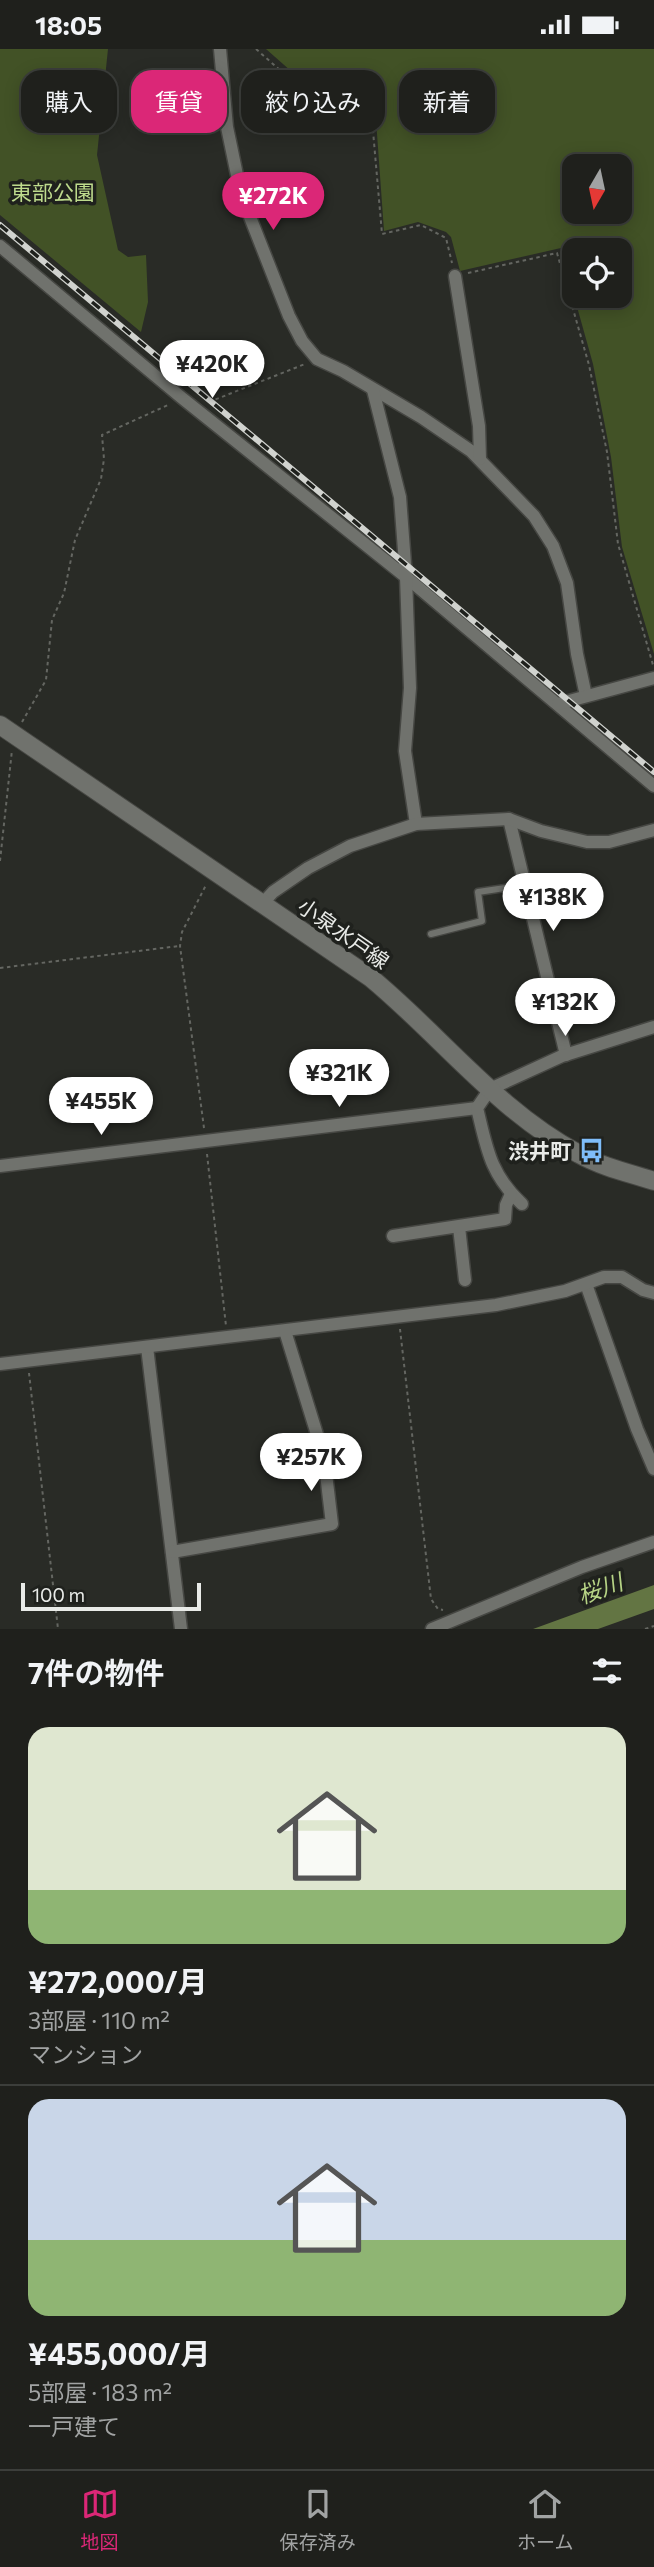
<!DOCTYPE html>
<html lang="ja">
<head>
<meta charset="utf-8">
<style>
  :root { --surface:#1f201c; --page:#2c2d29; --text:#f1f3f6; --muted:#a1a3a3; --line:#3c3e3b; --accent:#db2777 }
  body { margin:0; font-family:Commissioner,"Noto Sans JP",sans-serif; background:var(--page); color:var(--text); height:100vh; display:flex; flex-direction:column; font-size:26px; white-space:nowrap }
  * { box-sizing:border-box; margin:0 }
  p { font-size:23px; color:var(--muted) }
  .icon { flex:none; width:38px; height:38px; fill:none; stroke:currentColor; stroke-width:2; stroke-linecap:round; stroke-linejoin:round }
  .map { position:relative; height:1580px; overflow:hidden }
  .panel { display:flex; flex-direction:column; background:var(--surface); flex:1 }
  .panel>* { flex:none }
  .top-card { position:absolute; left:21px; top:21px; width:612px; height:63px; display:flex; gap:14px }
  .needle { width:46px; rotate:189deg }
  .tools { position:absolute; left:562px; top:105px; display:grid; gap:14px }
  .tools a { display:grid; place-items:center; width:70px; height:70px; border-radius:14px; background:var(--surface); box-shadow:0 4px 18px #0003,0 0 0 2px var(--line); font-size:35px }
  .scale { position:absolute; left:21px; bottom:18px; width:180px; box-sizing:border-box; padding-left:7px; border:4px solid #e9ebe8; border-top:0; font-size:19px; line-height:24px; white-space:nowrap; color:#e9ebe8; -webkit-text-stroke:5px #1f211d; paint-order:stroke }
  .price { position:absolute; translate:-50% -60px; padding:0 16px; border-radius:24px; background:#fff; color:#222; font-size:23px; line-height:46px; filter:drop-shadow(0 2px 4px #0008) }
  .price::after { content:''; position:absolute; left:50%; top:42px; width:21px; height:16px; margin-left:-10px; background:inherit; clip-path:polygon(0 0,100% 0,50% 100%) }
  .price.current { background:var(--accent); color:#fff }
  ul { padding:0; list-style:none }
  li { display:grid; align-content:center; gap:14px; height:371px; padding:0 28px }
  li+li { border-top:2px solid var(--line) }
  li span { display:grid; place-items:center; height:217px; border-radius:21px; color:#555 }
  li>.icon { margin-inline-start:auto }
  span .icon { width:126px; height:126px; fill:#fffc; stroke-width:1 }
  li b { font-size:30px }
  h2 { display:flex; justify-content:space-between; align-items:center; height:84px; padding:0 28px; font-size:30px }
  .pill { padding:0 24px; border-radius:21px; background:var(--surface); box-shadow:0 4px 18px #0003,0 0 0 2px var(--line); font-size:24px; line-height:63px }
  .pill.current { background:var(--accent); color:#fff }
  .status { display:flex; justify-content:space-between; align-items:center; height:49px; padding:0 35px; background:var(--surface); direction:ltr }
  .status svg { height:19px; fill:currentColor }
  .tab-bar { display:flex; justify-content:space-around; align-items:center; height:98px; border-top:2px solid var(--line); background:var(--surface); font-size:19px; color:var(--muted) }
  .tab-bar a { display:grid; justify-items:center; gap:4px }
  .tab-bar .current { color:var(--accent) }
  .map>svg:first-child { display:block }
  .green { fill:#425226; fill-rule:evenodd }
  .water { fill:#637543 }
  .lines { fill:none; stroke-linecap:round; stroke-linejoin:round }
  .service-casing { stroke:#464743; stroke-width:9 }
  .minor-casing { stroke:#464743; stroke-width:15 }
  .secondary-casing { stroke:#464743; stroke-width:20 }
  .path { stroke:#646661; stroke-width:2; stroke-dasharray:3.5 3.5; stroke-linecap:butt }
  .service { stroke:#70726d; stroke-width:6 }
  .minor { stroke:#70726d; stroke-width:12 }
  .secondary { stroke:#70726d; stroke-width:18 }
  .rail-casing { stroke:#d1d3cf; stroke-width:6 }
  .rail { stroke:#1f211d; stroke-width:3.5; stroke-dasharray:10; stroke-linecap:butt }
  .labels { text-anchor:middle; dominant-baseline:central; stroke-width:7; stroke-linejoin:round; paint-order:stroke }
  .park-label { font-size:21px; fill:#bedb8d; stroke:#1f211d }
  .street-label { font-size:21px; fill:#e9ebe8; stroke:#1f211d }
  .poi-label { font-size:21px; font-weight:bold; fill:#e9ebe8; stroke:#1f211d; text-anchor:end }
  .water-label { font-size:23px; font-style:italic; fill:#b6d385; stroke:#1f211d }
</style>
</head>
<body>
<div class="status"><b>18:05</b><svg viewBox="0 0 49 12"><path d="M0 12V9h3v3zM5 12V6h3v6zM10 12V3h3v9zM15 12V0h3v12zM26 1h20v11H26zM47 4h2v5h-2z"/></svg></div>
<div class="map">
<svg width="654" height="1580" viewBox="0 0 654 1580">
  <rect width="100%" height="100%" fill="#292b26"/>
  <g class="green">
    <polygon points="0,0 108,0 97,106 118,201 128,208 146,206 148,253 141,283 0,166"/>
    <path d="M266,0H654V605L622,498L611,408L593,315L574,247H620V201H574V246L561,199L460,222L451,188L446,183L418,173L384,182L375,57L300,30ZM620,117V163H574V117Z"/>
  </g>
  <polygon class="water" points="654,1536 654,1560 598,1580 533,1580"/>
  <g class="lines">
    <defs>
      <polyline id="service" points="431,885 482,872 478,843 525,836"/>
      <g id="minor">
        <polyline points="220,0 227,78 237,126 250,168 289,267 302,292 317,310 343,322 421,368 471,402 534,467 553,497 567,534 577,605 586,647"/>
        <polyline points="0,197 182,349 406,528 654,737"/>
        <polyline points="455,227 479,377 480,410"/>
        <polyline points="373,341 400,448 406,528 410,639 405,702 416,775"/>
        <polyline points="558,655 654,629"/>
        <polyline points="509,770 566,1006"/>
        <polyline points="262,855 273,843 308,819 350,797 416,775 509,770 541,782 587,793 609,793 654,781"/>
        <polyline points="0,1117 477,1059"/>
        <path d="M522,1155C490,1125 487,1100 477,1059L490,1040L562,1007L654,978"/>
        <polyline points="459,1178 465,1231"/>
        <polyline points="393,1187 505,1170 506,1156 511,1145"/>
        <polyline points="586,1235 637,1380 654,1420"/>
        <polyline points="147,1298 181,1580"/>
        <polyline points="0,1315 496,1256 565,1242 604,1228 622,1228 643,1241 654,1244"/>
        <polyline points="172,1503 332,1475 324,1408 285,1282"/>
        <polyline points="432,1580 582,1518 654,1493"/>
      </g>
      <path id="secondary" d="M0,676L371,929C441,987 498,1062 579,1105C602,1118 629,1124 654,1132"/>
    </defs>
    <use href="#service" class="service-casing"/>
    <use href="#minor" class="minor-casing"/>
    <use href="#secondary" class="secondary-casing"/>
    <g class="path">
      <polyline points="256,0 298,37 371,59 382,185 421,176 446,189 452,214"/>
      <polyline points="468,224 557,204 589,316 607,403 618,495 653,616"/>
      <polyline points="209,353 305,315"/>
      <polyline points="22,673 46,631 52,571 64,544 75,491 101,430 104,410 102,386 168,356"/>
      <polyline points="0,812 12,701"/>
      <polyline points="0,919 179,897"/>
      <polyline points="204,1079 180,897 182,883 206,836"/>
      <polyline points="207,1105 226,1277"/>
      <polyline points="400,1280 431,1550 438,1560 443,1561"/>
      <polyline points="29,1324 58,1580"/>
      <polyline points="645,1580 654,1577"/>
    </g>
    <use href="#service" class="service"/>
    <use href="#minor" class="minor"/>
    <use href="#secondary" class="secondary"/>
    <defs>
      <polyline id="rail" points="0,176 654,723"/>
    </defs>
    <use href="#rail" class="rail-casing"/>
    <use href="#rail" class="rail"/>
  </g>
  <defs>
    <symbol id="bus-bare" viewBox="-9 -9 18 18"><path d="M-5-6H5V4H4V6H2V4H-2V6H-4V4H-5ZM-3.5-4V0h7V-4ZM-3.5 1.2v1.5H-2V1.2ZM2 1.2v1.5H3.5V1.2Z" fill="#7fbdf9" stroke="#1f211d" stroke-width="2.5" paint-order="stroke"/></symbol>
  </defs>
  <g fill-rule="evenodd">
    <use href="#bus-bare" x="574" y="1084" width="35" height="35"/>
  </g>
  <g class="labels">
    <g class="park-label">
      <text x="53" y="142">東部公園</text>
    </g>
    <g class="street-label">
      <text transform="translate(344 884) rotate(35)">小泉水戸線</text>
    </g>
    <g class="poi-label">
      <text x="571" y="1101">渋井町</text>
    </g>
    <g class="water-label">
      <text transform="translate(600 1539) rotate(-20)">桜川</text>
    </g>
  </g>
</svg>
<div class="tools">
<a><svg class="needle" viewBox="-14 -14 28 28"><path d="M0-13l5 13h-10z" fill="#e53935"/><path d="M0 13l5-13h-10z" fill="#a1a3a3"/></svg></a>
<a><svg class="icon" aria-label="locate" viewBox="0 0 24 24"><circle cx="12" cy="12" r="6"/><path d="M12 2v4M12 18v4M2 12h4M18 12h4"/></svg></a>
</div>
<div class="scale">100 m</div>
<b class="price current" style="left:273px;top:183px">¥272K</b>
<b class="price" style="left:212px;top:351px">¥420K</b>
<b class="price" style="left:553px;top:884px">¥138K</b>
<b class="price" style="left:565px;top:989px">¥132K</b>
<b class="price" style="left:339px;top:1060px">¥321K</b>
<b class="price" style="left:101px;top:1088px">¥455K</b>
<b class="price" style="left:311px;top:1444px">¥257K</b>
<div class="top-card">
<a class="pill">購入</a>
<a class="pill current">賃貸</a>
<a class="pill">絞り込み</a>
<a class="pill">新着</a>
</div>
</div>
<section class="panel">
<h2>7件の物件<svg class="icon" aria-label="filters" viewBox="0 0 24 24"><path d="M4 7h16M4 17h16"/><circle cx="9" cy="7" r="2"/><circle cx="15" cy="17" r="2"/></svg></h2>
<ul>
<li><span style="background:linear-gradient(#dfe7d0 75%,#8fb573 0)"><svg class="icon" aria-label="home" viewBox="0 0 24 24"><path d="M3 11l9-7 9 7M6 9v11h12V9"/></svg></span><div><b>¥272,000/月</b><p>3部屋 · 110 m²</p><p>マンション</p></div></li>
<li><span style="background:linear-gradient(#c9d6e8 65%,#8fb573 0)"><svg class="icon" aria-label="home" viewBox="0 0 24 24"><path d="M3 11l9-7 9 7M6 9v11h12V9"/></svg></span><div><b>¥455,000/月</b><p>5部屋 · 183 m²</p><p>一戸建て</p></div></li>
</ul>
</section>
<nav class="tab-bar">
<a class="current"><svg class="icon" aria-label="map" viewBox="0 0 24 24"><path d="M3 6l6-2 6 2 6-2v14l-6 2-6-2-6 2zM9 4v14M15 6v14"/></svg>地図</a>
<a><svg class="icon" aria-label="saved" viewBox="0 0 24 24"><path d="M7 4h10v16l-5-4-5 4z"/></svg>保存済み</a>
<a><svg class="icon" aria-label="home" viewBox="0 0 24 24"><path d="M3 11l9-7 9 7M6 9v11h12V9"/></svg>ホーム</a>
</nav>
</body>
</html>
